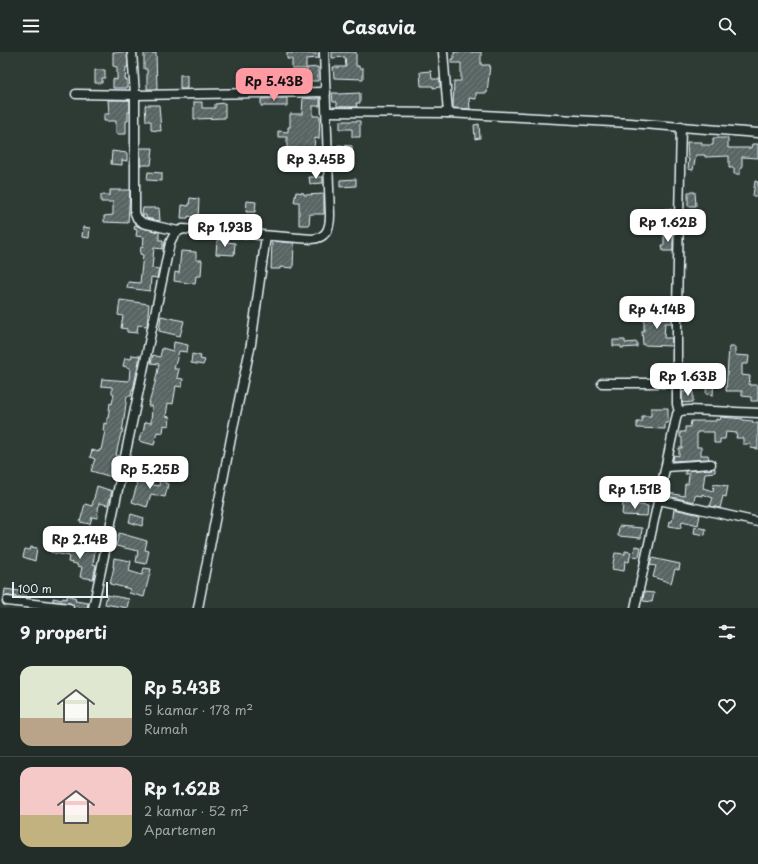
<!DOCTYPE html>
<html lang="id">
<head>
<meta charset="utf-8">
<style>
  :root { --surface:#222c28; --page:#2a3430; --text:#f1f3f6; --muted:#a2a7a8; --line:#3f4845; --accent:#ff9aa2 }
  body { margin:0; font-family:"Playpen Sans",sans-serif; background:var(--page); color:var(--text); height:100vh; display:flex; flex-direction:column; font-size:15px; white-space:nowrap }
  * { box-sizing:border-box; margin:0 }
  p { font-size:13px; color:var(--muted) }
  .icon { flex:none; width:22px; height:22px; fill:none; stroke:currentColor; stroke-width:2; stroke-linecap:round; stroke-linejoin:round }
  .map { position:relative; height:556px; overflow:hidden }
  .side { display:flex; flex-direction:column; background:var(--surface); flex:1 }
  .side>* { flex:none }
  .scale { position:absolute; left:12px; bottom:10px; width:96px; box-sizing:border-box; padding-left:4px; border:2px solid #e8f1f8; border-top:0; font-size:11px; line-height:14px; white-space:nowrap; color:#e8f1f8; -webkit-text-stroke:3px #26332d; paint-order:stroke }
  .price { position:absolute; translate:-50% -34px; padding:0 9px; border-radius:8px; background:#fff; color:#222; font-size:13px; line-height:26px; filter:drop-shadow(0 1px 2px #0008) }
  .price::after { content:''; position:absolute; left:50%; top:24px; width:12px; height:9px; margin-left:-6px; background:inherit; clip-path:polygon(0 0,100% 0,50% 100%) }
  .price.on { background:var(--accent); color:#111 }
  ul { padding:0; list-style:none }
  li { display:flex; align-items:center; gap:12px; height:100px; padding:0 20px }
  li+li { border-top:1px solid var(--line) }
  li span { display:grid; place-items:center; flex:none; width:112px; height:80px; border-radius:12px; color:#555 }
  li>.icon { margin-inline-start:auto }
  span .icon { width:48px; height:48px; fill:#fffc; stroke-width:1 }
  li b { font-size:17px }
  h2 { display:flex; justify-content:space-between; align-items:center; height:48px; padding:0 20px; font-size:17px }
  header { display:flex; justify-content:space-between; align-items:center; height:52px; padding:0 20px; background:var(--surface); font-size:18px; font-weight:700 }
  .map>svg:first-child { display:block }
  .building { fill:url(#building-hatch); stroke:#e8f1f8 }
  .lines { fill:none; stroke-linecap:round; stroke-linejoin:round }
  .street-casing { stroke:#e8f1f8; stroke-width:11 }
  .street { stroke:#26332d; stroke-width:8 }
</style>
</head>
<body>
<header><svg class="icon" aria-label="menu" viewBox="0 0 24 24"><path d="M4 6h16M4 12h16M4 18h16"/></svg>Casavia<svg class="icon" aria-label="search" viewBox="0 0 24 24"><circle cx="10" cy="10" r="6"/><path d="M15 15l6 6"/></svg></header>
<div class="map">
<svg width="758" height="556" viewBox="0 0 758 556">
  <defs>
    <pattern id="building-hatch" width="6" height="6" patternUnits="userSpaceOnUse"><rect width="6" height="6" fill="#596563"/><path d="M-1 1l2-2M0 6l6-6M5 7l2-2" fill="none" stroke="#717c7a"/></pattern>
  </defs>
  <rect width="100%" height="100%" fill="#2e3b35"/>
  <filter id="ink" filterUnits="userSpaceOnUse"><feTurbulence type="fractalNoise" baseFrequency=".025" numOctaves="2"/><feDisplacementMap in="SourceGraphic" scale="8" xChannelSelector="R" yChannelSelector="G"/><feConvolveMatrix kernelMatrix="1 2 1 2 8 2 1 2 1" color-interpolation-filters="sRGB"/></filter>
  <g filter="url(#ink)">
    <g class="building">
      <polygon points="113,0 127,0 128,15 126,15 125,28 127,28 127,36 113,36 113,27 117,28 117,15 113,14"/>
      <polygon points="332,0 356,0 356,14 359,14 359,16 363,16 363,27 334,26 333,15 346,15 345,5 332,6"/>
      <polygon points="454,0 481,0 481,13 490,13 487,41 476,41 476,47 469,46 470,57 453,56 454,29 461,29 461,11 451,11 451,7 454,7"/>
      <polygon points="144,1 156,1 157,37 147,37 147,17 144,17"/>
      <polygon points="287,1 319,2 319,6 306,7 306,17 292,17 292,7 287,7"/>
      <polygon points="318,15 318,29 307,29 307,16"/>
      <polygon points="95,18 105,18 105,26 102,26 102,31 95,31"/>
      <polygon points="431,19 432,27 440,27 440,35 433,36 433,34 421,34 420,20"/>
      <rect x="180" y="23" width="7" height="13"/>
      <polygon points="332,41 338,41 338,42 360,41 360,51 356,51 357,55 337,55 337,50 333,50"/>
      <polygon points="287,46 287,54 261,54 261,47"/>
      <polygon points="303,46 316,47 316,46 320,46 320,54 313,54 313,64 320,64 319,87 315,86 313,107 320,107 320,113 307,114 306,101 303,101 304,96 287,96 287,85 278,85 278,79 288,80 288,75 290,75 290,62 302,62"/>
      <polygon points="108,48 130,48 130,60 128,60 128,69 126,69 126,82 116,82 116,69 104,69 104,62 109,62"/>
      <polygon points="194,50 202,50 202,56 215,56 215,52 225,51 225,66 194,67"/>
      <polygon points="145,53 159,53 161,79 151,78 151,69 146,69"/>
      <polygon points="340,69 360,69 360,85 352,85 352,77 340,77"/>
      <polygon points="479,72 480,86 475,87 474,73"/>
      <polygon points="713,86 728,86 728,96 751,96 752,92 758,92 758,106 742,105 742,116 740,116 740,122 734,122 734,116 729,116 729,104 705,105 705,103 696,103 693,118 688,117 689,107 688,107 687,90 702,90 702,93 713,93"/>
      <polygon points="338,93 352,94 351,109 334,108 334,102 337,102"/>
      <polygon points="140,96 153,96 151,113 140,113"/>
      <polygon points="112,99 127,101 127,109 122,108 122,113 111,112"/>
      <polygon points="148,120 162,121 162,129 147,128"/>
      <polygon points="309,125 323,125 323,131 310,132"/>
      <polygon points="356,127 356,134 340,135 340,128"/>
      <polygon points="755,129 758,130 758,144 753,144"/>
      <polygon points="110,138 130,138 128,171 104,170 104,164 113,163 113,150 101,150 101,143 110,143"/>
      <polygon points="296,140 304,141 304,143 324,142 324,162 310,162 309,173 299,173 299,150 294,150"/>
      <polygon points="688,140 695,140 696,154 688,154"/>
      <polygon points="190,146 199,147 198,166 188,164 188,166 181,166 182,153 189,154"/>
      <polygon points="247,149 256,150 255,160 246,160"/>
      <polygon points="143,156 159,156 160,169 146,166 146,163 142,163"/>
      <polygon points="664,157 671,157 670,174 663,173"/>
      <polygon points="135,173 142,176 159,180 159,188 163,188 163,197 154,196 152,216 159,217 157,226 151,225 150,239 127,236 128,230 140,231 143,203 140,202 141,195 143,195 144,185 136,184 137,178 134,177"/>
      <polygon points="83,175 90,176 89,186 82,185"/>
      <polygon points="668,182 673,182 673,199 663,199 662,193 664,193 664,183"/>
      <polygon points="217,188 227,188 227,190 235,191 234,203 216,202"/>
      <polygon points="272,189 294,191 293,216 280,215 280,217 271,217"/>
      <polygon points="181,199 196,200 196,208 202,208 201,224 196,224 195,232 174,229 175,220 179,221"/>
      <polygon points="120,248 149,252 147,274 138,273 137,281 127,280 127,277 121,276 123,264 118,263"/>
      <polygon points="672,257 672,271 665,271 664,286 672,286 672,294 643,293 642,279 644,279 644,266 660,266 659,258"/>
      <polygon points="161,264 184,269 180,284 159,279"/>
      <polygon points="613,288 625,288 625,291 637,290 637,295 621,296 621,294 613,294"/>
      <polygon points="174,290 188,293 187,300 179,299 174,317 179,317 177,326 183,327 182,335 176,334 173,352 168,351 166,364 170,365 169,374 164,373 163,381 157,380 154,393 139,389 141,381 143,381 145,370 151,371 152,354 148,354 155,331 159,312 151,311 153,303 160,305 162,296 173,299"/>
      <polygon points="729,295 735,295 735,303 749,304 748,312 742,312 742,323 750,324 749,333 758,333 758,349 751,349 751,345 742,344 742,339 726,339"/>
      <polygon points="192,302 201,304 200,307 205,308 203,313 191,311"/>
      <polygon points="132,303 140,304 133,338 132,337 131,344 127,344 122,381 121,381 118,394 116,403 119,404 116,414 114,413 112,425 91,419 95,407 90,405 92,398 99,400 99,398 101,398 105,379 103,379 104,371 107,372 107,366 108,366 110,351 112,352 114,342 112,341 112,335 101,334 102,327 129,329 130,316 123,314 125,306 131,307"/>
      <polygon points="667,321 668,326 651,326 651,323"/>
      <polygon points="707,328 714,328 713,343 706,342"/>
      <polygon points="693,339 693,350 682,351 682,340"/>
      <polygon points="651,356 668,356 668,371 665,371 665,377 637,376 637,370 642,370 642,364 651,364"/>
      <polygon points="721,365 743,367 743,368 753,369 753,371 758,371 758,397 750,396 751,392 743,392 743,386 736,386 737,381 726,380 725,387 720,387 720,391 714,391 714,380 697,380 697,395 701,395 701,403 708,403 709,407 673,409 674,403 679,404 679,396 682,396 682,386 680,385 680,380 685,380 685,375 690,375 691,369 716,369 716,367 720,368"/>
      <polygon points="138,406 157,412 156,417 137,413"/>
      <polygon points="715,416 715,420 705,421 703,436 713,439 714,432 728,434 726,445 723,444 720,456 710,454 713,446 702,442 702,444 695,443 694,450 668,444 669,441 684,444 685,432 688,432 689,422 685,422 685,419 711,417"/>
      <polygon points="161,418 168,420 165,431 168,432 165,445 151,442 147,455 132,450 137,433 136,432 138,424 149,427 148,432 159,434"/>
      <polygon points="97,434 112,439 108,453 99,451 97,466 92,465 90,472 80,470 85,452 92,454"/>
      <polygon points="623,451 648,454 647,464 622,463"/>
      <polygon points="674,457 700,463 698,473 682,469 681,476 669,474 670,469 672,470"/>
      <polygon points="131,462 144,466 142,474 129,470"/>
      <polygon points="619,474 642,476 641,486 618,484"/>
      <polygon points="695,475 706,477 705,483 694,481"/>
      <polygon points="119,481 147,489 145,498 149,499 146,512 136,510 138,499 116,494"/>
      <polygon points="635,494 641,495 639,505 633,504"/>
      <polygon points="31,495 37,496 35,509 23,505 25,497 30,498"/>
      <polygon points="51,495 83,500 83,495 95,498 93,512 96,513 93,527 80,525 82,515 77,514 77,512 68,510 69,504 50,500"/>
      <polygon points="625,499 631,500 629,510 625,509 624,519 612,517 615,501 625,502"/>
      <polygon points="114,506 131,509 129,519 142,523 144,516 151,517 144,545 129,541 130,537 110,532 114,515 113,515"/>
      <polygon points="652,506 680,512 679,518 675,517 671,531 653,525 656,514 650,513"/>
      <polygon points="5,537 26,540 26,546 8,544 4,544"/>
      <polygon points="644,540 654,541 652,550 643,549"/>
      <polygon points="68,543 76,546 75,549 88,551 87,556 78,555 70,551 53,549 53,546 62,548 63,546 66,547"/>
      <polygon points="107,543 129,547 127,556 105,552"/>
    </g>
    <g class="lines">
      <defs>
        <g id="street">
          <polyline points="132,0 135,43 135,161 137,166 143,171 178,179"/>
          <polyline points="443,0 448,61"/>
          <polyline points="76,42 135,43 326,40"/>
          <polyline points="327,60 448,61 630,71 758,81"/>
          <polyline points="602,331 677,331"/>
          <polyline points="679,360 677,352 677,256 681,74"/>
          <polyline points="666,415 711,412"/>
          <polyline points="659,448 758,470"/>
          <polyline points="7,549 69,556"/>
          <path d="M93,556L170,191C173,184 175,180 183,177L312,187C327,186 330,176 330,163L324,0"/>
          <polyline points="198,556 234,371 251,292 266,184"/>
          <polyline points="635,556 677,362 680,359 689,358 758,361"/>
        </g>
      </defs>
      <use href="#street" class="street-casing"/>
      <use href="#street" class="street"/>
    </g>
  </g>
</svg>
<div class="scale">100 m</div>
<b class="price on" style="left:274px;top:50px">Rp 5.43B</b>
<b class="price" style="left:316px;top:128px">Rp 3.45B</b>
<b class="price" style="left:668px;top:191px">Rp 1.62B</b>
<b class="price" style="left:225px;top:196px">Rp 1.93B</b>
<b class="price" style="left:657px;top:278px">Rp 4.14B</b>
<b class="price" style="left:688px;top:345px">Rp 1.63B</b>
<b class="price" style="left:150px;top:438px">Rp 5.25B</b>
<b class="price" style="left:635px;top:458px">Rp 1.51B</b>
<b class="price" style="left:80px;top:508px">Rp 2.14B</b>
</div>
<section class="side">
<h2>9 properti<svg class="icon" aria-label="filters" viewBox="0 0 24 24"><path d="M4 7h16M4 17h16"/><circle cx="9" cy="7" r="2"/><circle cx="15" cy="17" r="2"/></svg></h2>
<ul>
<li><span style="background:linear-gradient(#dfe7d0 65%,#b9a48a 0)"><svg class="icon" aria-label="home" viewBox="0 0 24 24"><path d="M3 11l9-7 9 7M6 9v11h12V9"/></svg></span><div><b>Rp 5.43B</b><p>5 kamar · 178 m²</p><p>Rumah</p></div><svg class="icon" aria-label="heart" viewBox="0 0 24 24"><path d="M12 20l-8-8c-3-5 5-10 8-4 3-6 11-1 8 4z"/></svg></li>
<li><span style="background:linear-gradient(#f6c9c9 60%,#c2b280 0)"><svg class="icon" aria-label="home" viewBox="0 0 24 24"><path d="M3 11l9-7 9 7M6 9v11h12V9"/></svg></span><div><b>Rp 1.62B</b><p>2 kamar · 52 m²</p><p>Apartemen</p></div><svg class="icon" aria-label="heart" viewBox="0 0 24 24"><path d="M12 20l-8-8c-3-5 5-10 8-4 3-6 11-1 8 4z"/></svg></li>
</ul>
</section>
</body>
</html>
